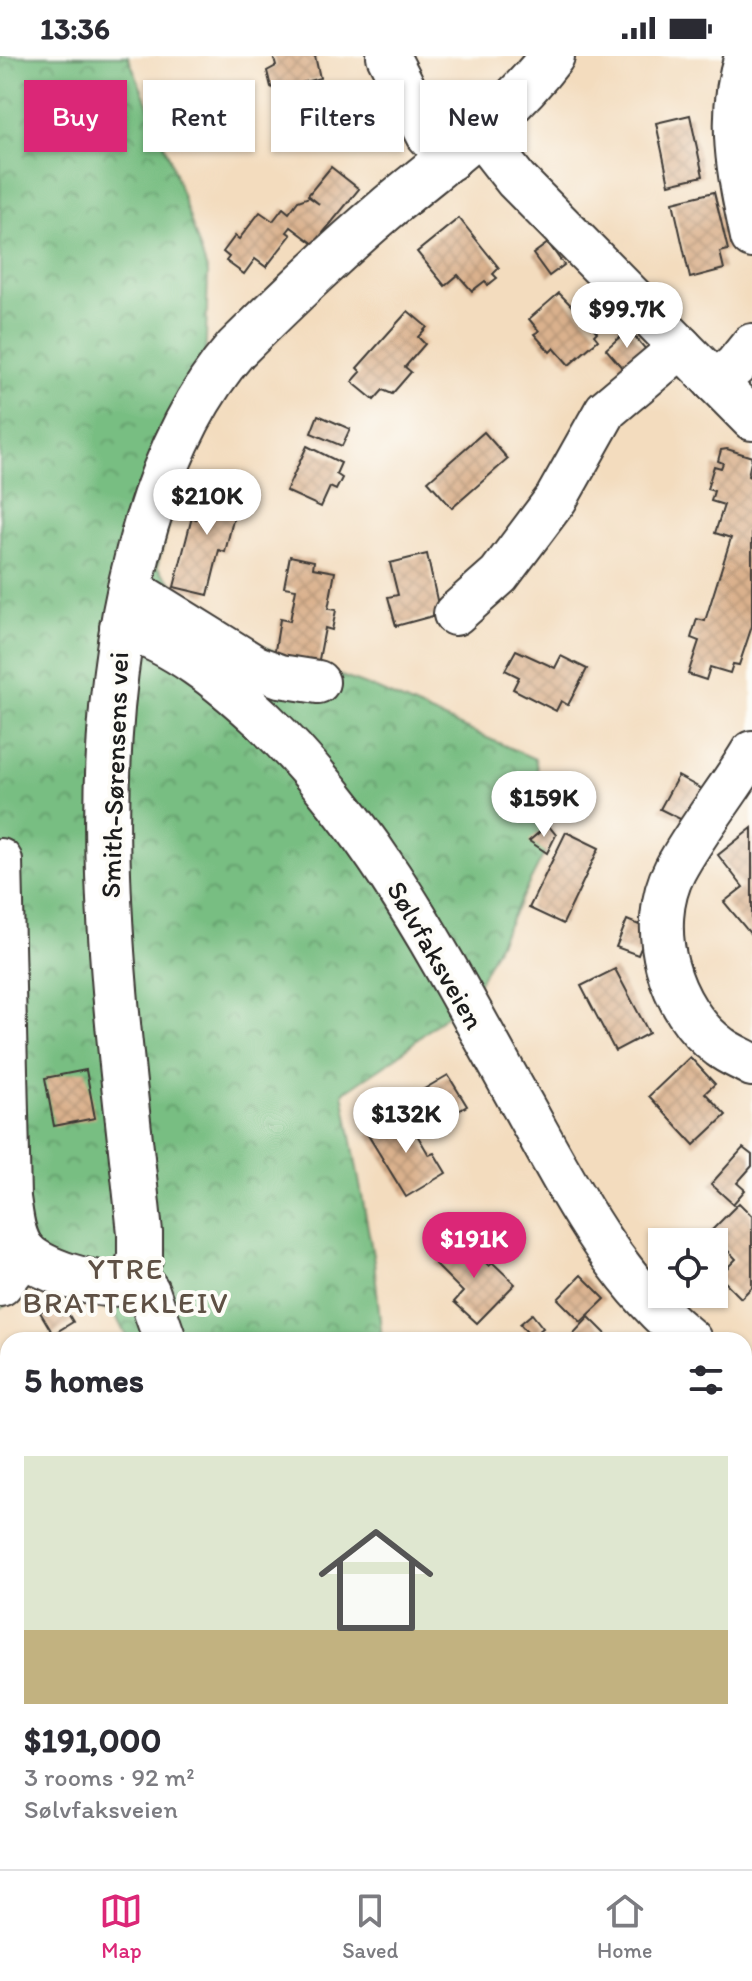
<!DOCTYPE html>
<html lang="en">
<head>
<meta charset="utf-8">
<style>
  :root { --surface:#fff; --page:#f7f7f7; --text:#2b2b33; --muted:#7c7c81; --line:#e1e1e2; --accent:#db2777 }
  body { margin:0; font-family:Itim,sans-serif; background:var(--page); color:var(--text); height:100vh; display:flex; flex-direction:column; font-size:30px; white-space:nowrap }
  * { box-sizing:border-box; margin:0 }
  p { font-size:26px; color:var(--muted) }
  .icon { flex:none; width:44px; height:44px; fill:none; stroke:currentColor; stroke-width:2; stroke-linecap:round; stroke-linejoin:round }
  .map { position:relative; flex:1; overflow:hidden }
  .details { position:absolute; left:0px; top:1276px; width:752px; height:538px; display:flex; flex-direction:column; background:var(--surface); border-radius:24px 24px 0 0; box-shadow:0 2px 6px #0004 }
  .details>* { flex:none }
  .guide { position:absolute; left:24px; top:24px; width:704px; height:72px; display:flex; gap:16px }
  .fabs { position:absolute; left:648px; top:1172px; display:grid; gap:16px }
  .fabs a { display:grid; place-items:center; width:80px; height:80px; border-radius:0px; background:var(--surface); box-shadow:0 2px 6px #0004; font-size:40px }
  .price { position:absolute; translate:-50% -68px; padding:0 18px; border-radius:28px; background:#fff; color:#222; font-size:26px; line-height:52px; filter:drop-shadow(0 2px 4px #0008) }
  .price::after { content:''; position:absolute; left:50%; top:48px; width:24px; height:18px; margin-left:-12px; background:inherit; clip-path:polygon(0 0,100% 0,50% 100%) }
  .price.on { background:var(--accent); color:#fff }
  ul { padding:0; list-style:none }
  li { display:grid; align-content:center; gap:16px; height:424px; padding:0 24px }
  li span { display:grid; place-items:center; height:248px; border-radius:0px; color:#555 }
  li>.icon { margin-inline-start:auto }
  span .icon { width:144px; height:144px; fill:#fffc; stroke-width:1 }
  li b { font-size:34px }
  h2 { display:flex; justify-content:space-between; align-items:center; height:96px; padding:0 24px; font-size:34px }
  .pill { padding:0 28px; border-radius:0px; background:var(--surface); box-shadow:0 2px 6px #0004; font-size:28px; line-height:72px }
  .pill.on { background:var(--accent); color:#fff }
  .status { display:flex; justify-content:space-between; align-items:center; height:56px; padding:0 40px; background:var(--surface); direction:ltr }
  .status svg { height:22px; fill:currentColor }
  .dock { display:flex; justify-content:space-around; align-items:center; height:112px; border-top:2px solid var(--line); background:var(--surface); font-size:22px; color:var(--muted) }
  .dock a { display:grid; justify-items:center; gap:4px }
  .dock .on { color:var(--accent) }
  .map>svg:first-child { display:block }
  .forest { fill:url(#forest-crowns); stroke:#4a6d4f; stroke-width:2 }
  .building { fill:url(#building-cross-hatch) }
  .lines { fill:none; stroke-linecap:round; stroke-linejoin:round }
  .minor-casing { stroke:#3c3934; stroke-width:46 }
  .major-casing { stroke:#3c3934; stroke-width:48 }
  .minor { stroke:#fff; stroke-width:42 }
  .major { stroke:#fff; stroke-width:44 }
  .labels { text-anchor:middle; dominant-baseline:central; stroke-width:8; stroke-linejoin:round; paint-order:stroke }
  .street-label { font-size:28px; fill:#1c1c1c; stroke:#fdfcf7 }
  .neighbourhood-label { font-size:30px; letter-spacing:2px; fill:#5e5044; stroke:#fdfcf7 }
</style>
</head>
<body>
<div class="status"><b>13:36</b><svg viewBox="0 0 49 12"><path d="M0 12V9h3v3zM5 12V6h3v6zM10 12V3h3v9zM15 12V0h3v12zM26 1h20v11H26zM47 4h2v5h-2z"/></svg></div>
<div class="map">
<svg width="752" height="1813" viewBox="0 0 752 1813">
  <defs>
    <pattern id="forest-crowns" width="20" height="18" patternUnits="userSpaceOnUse" patternTransform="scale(2)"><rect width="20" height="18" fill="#78be82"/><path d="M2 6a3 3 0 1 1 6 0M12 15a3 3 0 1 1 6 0" fill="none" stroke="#629a6a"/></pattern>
    <pattern id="building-cross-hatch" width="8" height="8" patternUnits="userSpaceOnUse" patternTransform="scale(2)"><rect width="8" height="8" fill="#dab18d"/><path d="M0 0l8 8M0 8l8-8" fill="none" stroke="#ba9879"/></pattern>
  </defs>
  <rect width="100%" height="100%" fill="#fdfcf7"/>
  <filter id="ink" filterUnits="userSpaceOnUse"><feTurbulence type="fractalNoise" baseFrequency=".0125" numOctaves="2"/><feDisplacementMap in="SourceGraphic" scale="16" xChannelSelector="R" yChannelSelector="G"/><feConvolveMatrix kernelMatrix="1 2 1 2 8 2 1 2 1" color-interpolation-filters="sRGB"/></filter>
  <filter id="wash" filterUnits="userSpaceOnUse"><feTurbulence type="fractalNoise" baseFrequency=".006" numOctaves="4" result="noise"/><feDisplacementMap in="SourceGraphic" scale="32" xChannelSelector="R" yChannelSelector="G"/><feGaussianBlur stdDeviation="1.8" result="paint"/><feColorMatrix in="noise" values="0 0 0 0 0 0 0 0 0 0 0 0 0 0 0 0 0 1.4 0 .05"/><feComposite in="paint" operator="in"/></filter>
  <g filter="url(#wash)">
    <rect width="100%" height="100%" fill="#f3dcbe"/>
    <polygon class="forest" points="0,0 128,0 169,100 208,217 204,348 157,511 214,572 376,633 535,703 552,782 474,936 395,1002 343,1037 374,1205 382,1284 128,1284 115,1258 44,1223 0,1253"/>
    <g id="blocks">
      <g class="building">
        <polygon points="273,0 315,0 320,22 275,34 271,31 267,15 276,10"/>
        <polygon points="690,59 703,120 669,128 656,67"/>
        <polygon points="331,111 359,133 314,188 291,171 287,176 291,179 266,211 255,203 244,218 226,205 229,201 223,196 235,180 239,183 260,156 273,165 283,152 289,157 298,145 309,141 319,148 308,139"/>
        <polygon points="714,136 728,194 720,196 724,213 690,222 673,146"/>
        <polygon points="459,162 499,212 493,218 497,222 488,229 485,225 472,235 458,219 445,230 417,196"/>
        <polygon points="548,187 564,209 549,220 533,198"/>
        <polygon points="559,237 597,276 594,279 598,284 569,309 554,292 550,296 534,278 539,275 529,263"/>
        <polygon points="408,255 427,271 418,281 425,288 405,311 411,316 392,338 383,334 374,344 352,326 361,316 357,312"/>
        <polygon points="629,273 647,295 624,314 606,293"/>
        <polygon points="318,359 350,373 342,390 311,377"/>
        <polygon points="484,376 508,403 452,452 428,425"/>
        <polygon points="307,390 341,407 336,418 342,422 336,434 330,431 321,451 286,435"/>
        <polygon points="727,393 752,401 748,420 752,422 752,570 739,609 733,608 730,617 710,611 706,624 688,618 699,585 691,582 697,563 705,565 731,482 715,477 724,449 711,445 714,435 707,433 714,410 721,412 723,407 718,405 721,394"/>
        <polygon points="209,420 233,426 228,446 237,448 225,496 219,494 208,539 174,531 192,461 196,463"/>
        <polygon points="427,498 440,558 396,570 388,541 398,539 390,507"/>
        <polygon points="290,500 314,505 313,512 335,516 328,553 336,554 332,574 325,572 317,614 273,607 280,563 290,565 296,533 284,531"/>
        <polygon points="516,594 555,612 561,600 587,613 568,649 561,645 556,655 513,633 519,621 505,614"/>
        <polygon points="678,720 705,735 688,767 660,753"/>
        <polygon points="548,769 556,779 547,797 529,785"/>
        <polygon points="752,772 752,880 724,846 743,831 718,799"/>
        <polygon points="566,776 599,792 563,868 529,852"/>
        <polygon points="627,864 649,873 638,899 616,891"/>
        <polygon points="615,913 649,977 615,995 581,930"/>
        <polygon points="690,1001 715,1028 705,1037 726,1059 694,1089 649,1040"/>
        <polygon points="86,1014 95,1062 54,1070 45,1022"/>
        <polygon points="448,1019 467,1050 438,1067 419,1036"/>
        <polygon points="404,1057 429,1099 434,1097 446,1117 406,1141 368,1079"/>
        <polygon points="743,1092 752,1099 752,1110 737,1127 745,1134 733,1148 711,1128"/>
        <polygon points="739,1147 752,1160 752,1231 741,1242 719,1220 736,1203 710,1176"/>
        <polygon points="460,1182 489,1210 493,1207 515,1228 477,1267 454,1246 463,1236 435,1208"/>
        <polygon points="581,1219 605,1243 581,1266 558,1243"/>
        <polygon points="60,1244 73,1266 53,1278 40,1256"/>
        <polygon points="532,1258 543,1272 531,1281 520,1268"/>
        <polygon points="589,1261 612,1284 579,1284 573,1278"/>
        <polygon points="744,1375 752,1388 752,1396 744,1402"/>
        <polygon points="744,1577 752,1585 748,1594 752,1601 744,1609"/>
        <polygon points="6,1674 8,1676 8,1729 0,1719 0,1678"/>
        <polygon points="545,1806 589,1806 596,1813 538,1813"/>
      </g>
    </g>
  </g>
  <g filter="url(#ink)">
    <use href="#blocks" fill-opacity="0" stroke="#3c3934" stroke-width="2"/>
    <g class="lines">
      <defs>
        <g id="minor">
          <polyline points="388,0 428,79 450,103"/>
          <path d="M746,0C726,61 739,120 752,181"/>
          <polyline points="480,78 516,124 752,363"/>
          <polyline points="715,326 735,310 752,289"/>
          <polyline points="129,532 256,611 280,620 318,626"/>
          <polyline points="455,558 499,519 556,443 606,354 681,291"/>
          <path d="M121,571C175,587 221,625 262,663C379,775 447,915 525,1054C571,1137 615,1224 690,1284"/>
          <path d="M752,696C728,736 697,773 675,814C645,871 669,954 720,991C729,998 742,1003 752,1009"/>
          <polyline points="135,1218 148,1235 165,1284"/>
          <polyline points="744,1319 752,1324"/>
          <polyline points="744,1670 752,1666"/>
          <polyline points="149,1806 151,1813"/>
          <polyline points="417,1806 425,1813"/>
        </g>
        <g id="major">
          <path d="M0,805L8,1142C11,1160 12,1182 24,1196C38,1213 98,1232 119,1227C124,1226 130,1221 135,1218L140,1202V1177C116,943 77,700 146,469C165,406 192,343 236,293C284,246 333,198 385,154C444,104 505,62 552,0"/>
          <polyline points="0,1228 25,1197"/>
        </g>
      </defs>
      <use href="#minor" class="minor-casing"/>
      <use href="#major" class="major-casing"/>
      <use href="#minor" class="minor"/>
      <use href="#major" class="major"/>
    </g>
  </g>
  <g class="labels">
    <g class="street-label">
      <text transform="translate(114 719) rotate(-88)">Smith-Sørensens vei</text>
      <text transform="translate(436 899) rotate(60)">Sølvfaksveien</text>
    </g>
    <g class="neighbourhood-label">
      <text x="126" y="1212">YTRE<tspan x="126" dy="34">BRATTEKLEIV</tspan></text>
    </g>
  </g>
</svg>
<div class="fabs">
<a><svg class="icon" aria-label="locate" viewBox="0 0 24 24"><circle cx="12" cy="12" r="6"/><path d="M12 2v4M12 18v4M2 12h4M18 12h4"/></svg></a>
</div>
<b class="price" style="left:627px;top:294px">$99.7K</b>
<b class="price" style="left:207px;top:481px">$210K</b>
<b class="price" style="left:544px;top:783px">$159K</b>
<b class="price" style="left:406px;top:1099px">$132K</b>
<b class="price on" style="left:474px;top:1224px">$191K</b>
<div class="guide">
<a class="pill on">Buy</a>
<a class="pill">Rent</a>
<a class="pill">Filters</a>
<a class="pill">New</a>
</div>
<section class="details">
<h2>5 homes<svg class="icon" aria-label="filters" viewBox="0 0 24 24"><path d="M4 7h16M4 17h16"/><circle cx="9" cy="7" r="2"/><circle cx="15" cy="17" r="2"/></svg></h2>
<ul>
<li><span style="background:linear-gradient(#dfe7d0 70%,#c2b280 0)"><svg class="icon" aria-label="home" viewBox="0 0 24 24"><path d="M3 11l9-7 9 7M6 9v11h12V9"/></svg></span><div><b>$191,000</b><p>3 rooms · 92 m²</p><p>Sølvfaksveien</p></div></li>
</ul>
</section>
</div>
<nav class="dock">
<a class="on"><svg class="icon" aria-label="map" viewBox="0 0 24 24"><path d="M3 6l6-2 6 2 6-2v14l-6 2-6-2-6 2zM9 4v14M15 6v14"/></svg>Map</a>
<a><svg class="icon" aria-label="saved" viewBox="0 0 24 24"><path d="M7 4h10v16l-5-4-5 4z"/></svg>Saved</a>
<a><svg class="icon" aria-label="home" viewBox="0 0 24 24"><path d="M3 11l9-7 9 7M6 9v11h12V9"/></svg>Home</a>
</nav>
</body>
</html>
